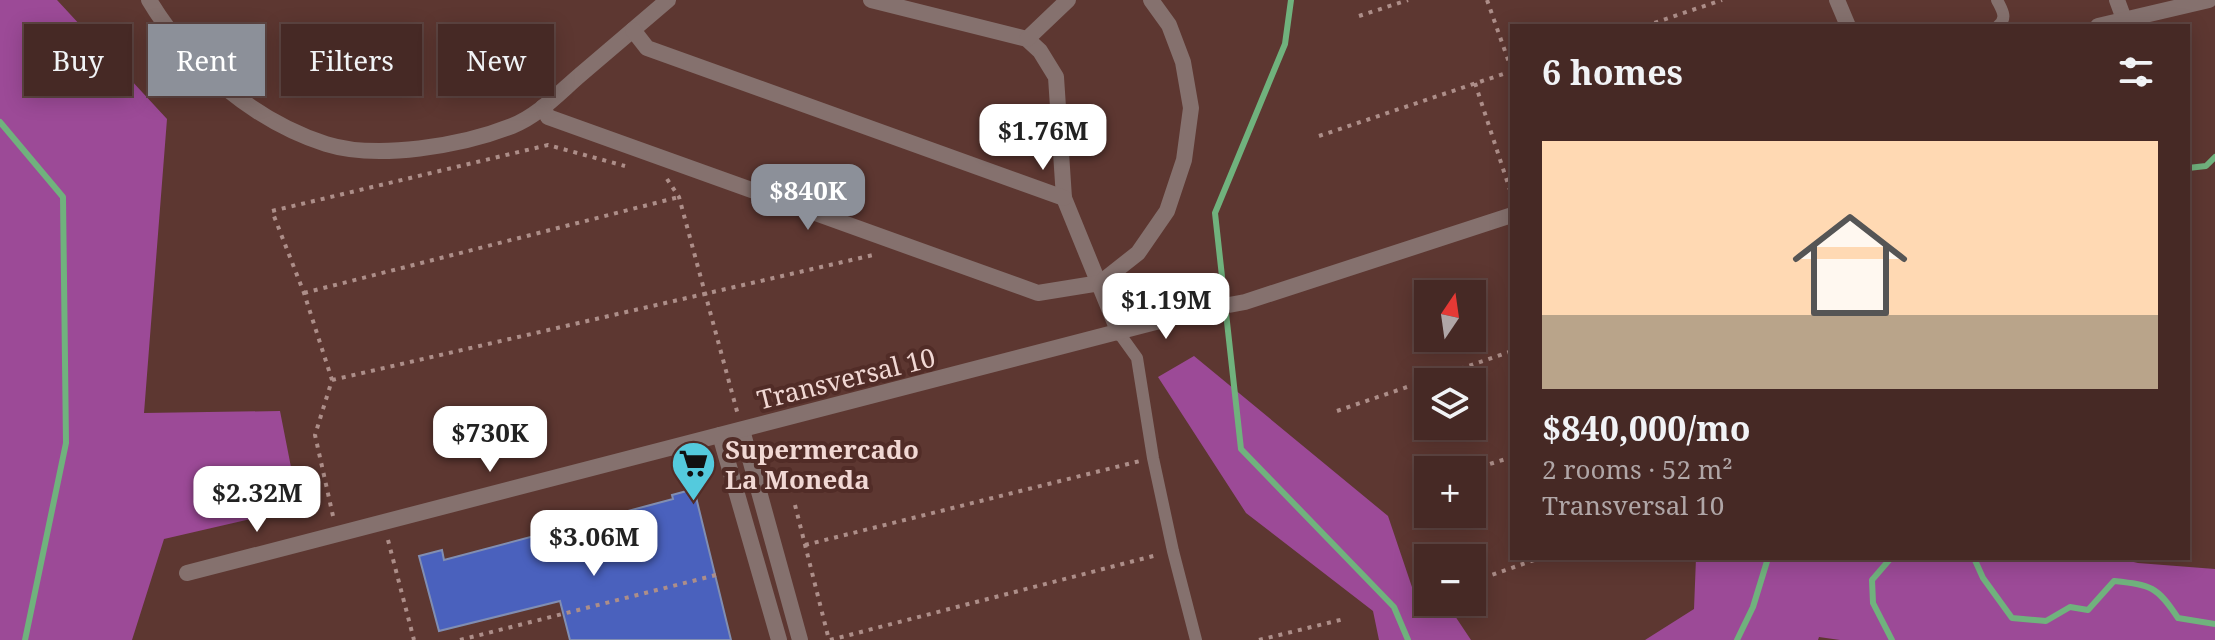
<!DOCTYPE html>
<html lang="en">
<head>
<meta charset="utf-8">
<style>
  :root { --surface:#462925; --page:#4d312d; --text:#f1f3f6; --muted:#b0a6a7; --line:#5e4542; --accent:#8c9099 }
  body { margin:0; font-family:"Noto Serif",serif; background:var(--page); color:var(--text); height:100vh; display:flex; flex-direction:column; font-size:30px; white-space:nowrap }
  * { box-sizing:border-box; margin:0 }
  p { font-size:26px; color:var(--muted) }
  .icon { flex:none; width:44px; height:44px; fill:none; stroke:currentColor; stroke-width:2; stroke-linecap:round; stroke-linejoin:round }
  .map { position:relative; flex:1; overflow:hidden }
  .details { position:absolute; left:1510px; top:24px; width:680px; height:536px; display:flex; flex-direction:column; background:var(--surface); border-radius:0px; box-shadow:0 4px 20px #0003,0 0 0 2px var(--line) }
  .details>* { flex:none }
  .hud { position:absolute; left:24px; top:24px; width:760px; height:72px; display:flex; gap:16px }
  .needle { width:52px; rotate:13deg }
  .controls { position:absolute; left:1414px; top:280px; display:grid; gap:16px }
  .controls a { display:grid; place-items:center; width:72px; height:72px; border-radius:0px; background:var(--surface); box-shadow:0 4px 20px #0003,0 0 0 2px var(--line); font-size:40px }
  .price { position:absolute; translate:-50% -68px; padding:0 18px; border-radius:16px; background:#fff; color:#222; font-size:26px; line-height:52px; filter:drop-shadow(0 2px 4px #0008) }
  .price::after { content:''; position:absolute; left:50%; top:48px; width:24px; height:18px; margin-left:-12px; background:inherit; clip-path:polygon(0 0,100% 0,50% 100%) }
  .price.current { background:var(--accent); color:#fff }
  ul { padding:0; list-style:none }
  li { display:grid; align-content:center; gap:16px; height:424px; padding:0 32px }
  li+li { border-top:2px solid var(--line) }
  li span { display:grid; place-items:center; height:248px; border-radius:0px; color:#555 }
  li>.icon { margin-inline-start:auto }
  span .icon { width:144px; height:144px; fill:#fffc; stroke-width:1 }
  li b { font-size:34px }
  h2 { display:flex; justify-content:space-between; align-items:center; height:96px; padding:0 32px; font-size:34px }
  .tag { padding:0 28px; border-radius:0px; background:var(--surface); box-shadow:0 4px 20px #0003,0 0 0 2px var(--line); font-size:28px; line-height:72px }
  .tag.current { background:var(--accent); color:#fff }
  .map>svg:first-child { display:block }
  .forest { fill:#9c4a97 }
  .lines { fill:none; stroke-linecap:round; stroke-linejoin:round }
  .stream { stroke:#70b27d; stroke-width:6 }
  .building { fill:#4a61bd; stroke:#818eb2; stroke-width:2 }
  .path { stroke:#ad8e89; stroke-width:4; stroke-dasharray:4 6; stroke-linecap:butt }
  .service { stroke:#85716e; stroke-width:12 }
  .minor { stroke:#85716e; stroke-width:16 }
  .labels { text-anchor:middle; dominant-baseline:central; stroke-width:8; stroke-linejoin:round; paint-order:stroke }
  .street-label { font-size:26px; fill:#f1d8d4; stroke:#512c27 }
  .poi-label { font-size:26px; font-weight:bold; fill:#f1d8d4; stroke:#512c27; text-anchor:start }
</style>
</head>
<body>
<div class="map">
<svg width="2215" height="640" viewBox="0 0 2215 640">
  <rect width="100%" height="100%" fill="#5d3731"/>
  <g class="forest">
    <polygon points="0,0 57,0 167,119 144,413 280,411 299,508 164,539 132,640 0,640"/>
    <polygon points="1194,356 1388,516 1413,590 1428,599 1428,602 1432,602 1455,616 1471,640 1379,640 1373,611 1246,513 1158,377"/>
    <polygon points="1696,558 2116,558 2138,563 2215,569 2215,640 1840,640 1819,637 1818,640 1645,640 1694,609"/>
  </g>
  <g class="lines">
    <g class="stream">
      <polyline points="1291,0 1285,44 1215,213 1241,449 1394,607 1408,640"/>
      <polyline points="0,122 63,197 66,443 25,640"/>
      <polyline points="2188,168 2206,166 2215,157"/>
      <polyline points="1891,558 1872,580 1873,603 1892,640"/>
      <path d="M1974,558L1983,578L2012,618L2046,621L2070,607L2088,610L2114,581C2151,585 2157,586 2178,618L2215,624"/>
      <polyline points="1737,640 1753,607 1768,558"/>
    </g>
  </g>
  <g class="building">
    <polygon points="1144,282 1149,303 1129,308 1124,287"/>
    <polygon points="694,489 731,640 570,640 560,601 439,631 419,556 442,550 444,560 673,499 672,495"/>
  </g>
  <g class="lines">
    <g class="path">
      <polyline points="1487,0 1512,71"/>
      <polyline points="1359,16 1408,0"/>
      <polyline points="1645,26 1722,0"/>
      <polyline points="1475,83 1512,196"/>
      <polyline points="1319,136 1512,71"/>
      <polyline points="667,179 679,197 738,415"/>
      <polyline points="304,293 679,197"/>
      <polyline points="332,380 873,255"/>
      <polyline points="1337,411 1512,351"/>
      <polyline points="1471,470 1512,457"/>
      <polyline points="1415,488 1428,484"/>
      <polyline points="795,505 829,640"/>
      <polyline points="333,516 315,435 332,380 304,293 272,211 548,145 625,166"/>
      <polyline points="388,540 414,640"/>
      <polyline points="805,545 1140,461"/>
      <polyline points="1483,578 1540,558"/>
      <polyline points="460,640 720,574"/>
      <polyline points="830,640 1157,555"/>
      <polyline points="1259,640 1344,619"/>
    </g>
    <g class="service">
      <path d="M1997,0C2002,10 2008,18 1998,26"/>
      <polyline points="1119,333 1137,358 1153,458 1173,551 1196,640"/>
    </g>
    <g class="minor">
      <path d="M149,0C187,64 254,121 326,144C377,160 462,146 512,126C538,116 559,93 580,75C609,50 639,25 668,0"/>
      <polyline points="871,0 1027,39 1040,51 1056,77 1064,198 1119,333"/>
      <polyline points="1837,0 1848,26"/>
      <polyline points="2117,0 2124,19"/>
      <polyline points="2098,26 2209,0"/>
      <polyline points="633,30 647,48 1064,198"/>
      <polyline points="1027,39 1068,0"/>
      <polyline points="543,107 548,117 1038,293 1100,283 1138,253 1167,211 1184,160 1191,108 1183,62 1169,25 1151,0"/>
      <polyline points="742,430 800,640"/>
      <polyline points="720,435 779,640"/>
      <polyline points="187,573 1202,310 1245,302 1512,215"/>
    </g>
  </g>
  <defs>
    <symbol id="supermarket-pin" viewBox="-11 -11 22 30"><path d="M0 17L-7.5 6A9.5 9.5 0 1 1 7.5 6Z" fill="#54cadd" stroke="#512c27"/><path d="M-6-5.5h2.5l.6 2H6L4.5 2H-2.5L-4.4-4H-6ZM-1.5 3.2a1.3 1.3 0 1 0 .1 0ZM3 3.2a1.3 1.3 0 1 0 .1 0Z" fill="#111"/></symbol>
  </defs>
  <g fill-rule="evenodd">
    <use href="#supermarket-pin" x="668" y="438" width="51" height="69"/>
  </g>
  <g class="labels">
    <g class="street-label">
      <text transform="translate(846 378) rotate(-14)">Transversal 10</text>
    </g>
    <g class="poi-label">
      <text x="725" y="449">Supermercado<tspan x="725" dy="30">La Moneda</tspan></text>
    </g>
  </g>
</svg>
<div class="controls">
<a><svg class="needle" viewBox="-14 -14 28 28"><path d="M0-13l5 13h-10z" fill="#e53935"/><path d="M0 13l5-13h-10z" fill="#b0a6a7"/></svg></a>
<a><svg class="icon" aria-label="layers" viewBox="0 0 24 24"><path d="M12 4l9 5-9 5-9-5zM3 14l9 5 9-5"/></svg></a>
<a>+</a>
<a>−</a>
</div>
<b class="price" style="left:1043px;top:172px">$1.76M</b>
<b class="price current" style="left:808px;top:232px">$840K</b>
<b class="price" style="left:1166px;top:341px">$1.19M</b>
<b class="price" style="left:490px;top:474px">$730K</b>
<b class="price" style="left:257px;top:534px">$2.32M</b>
<b class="price" style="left:594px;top:578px">$3.06M</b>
<div class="hud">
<a class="tag">Buy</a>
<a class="tag current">Rent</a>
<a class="tag">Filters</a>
<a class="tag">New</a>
</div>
<section class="details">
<h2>6 homes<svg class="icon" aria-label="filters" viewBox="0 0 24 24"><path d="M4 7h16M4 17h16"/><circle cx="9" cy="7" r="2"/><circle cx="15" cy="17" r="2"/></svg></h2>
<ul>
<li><span style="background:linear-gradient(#ffd9b3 70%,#b9a48a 0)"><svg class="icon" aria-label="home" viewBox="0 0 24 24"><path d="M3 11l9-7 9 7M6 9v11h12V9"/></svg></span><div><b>$840,000/mo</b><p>2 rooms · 52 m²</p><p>Transversal 10</p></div></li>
</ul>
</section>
</div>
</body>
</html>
